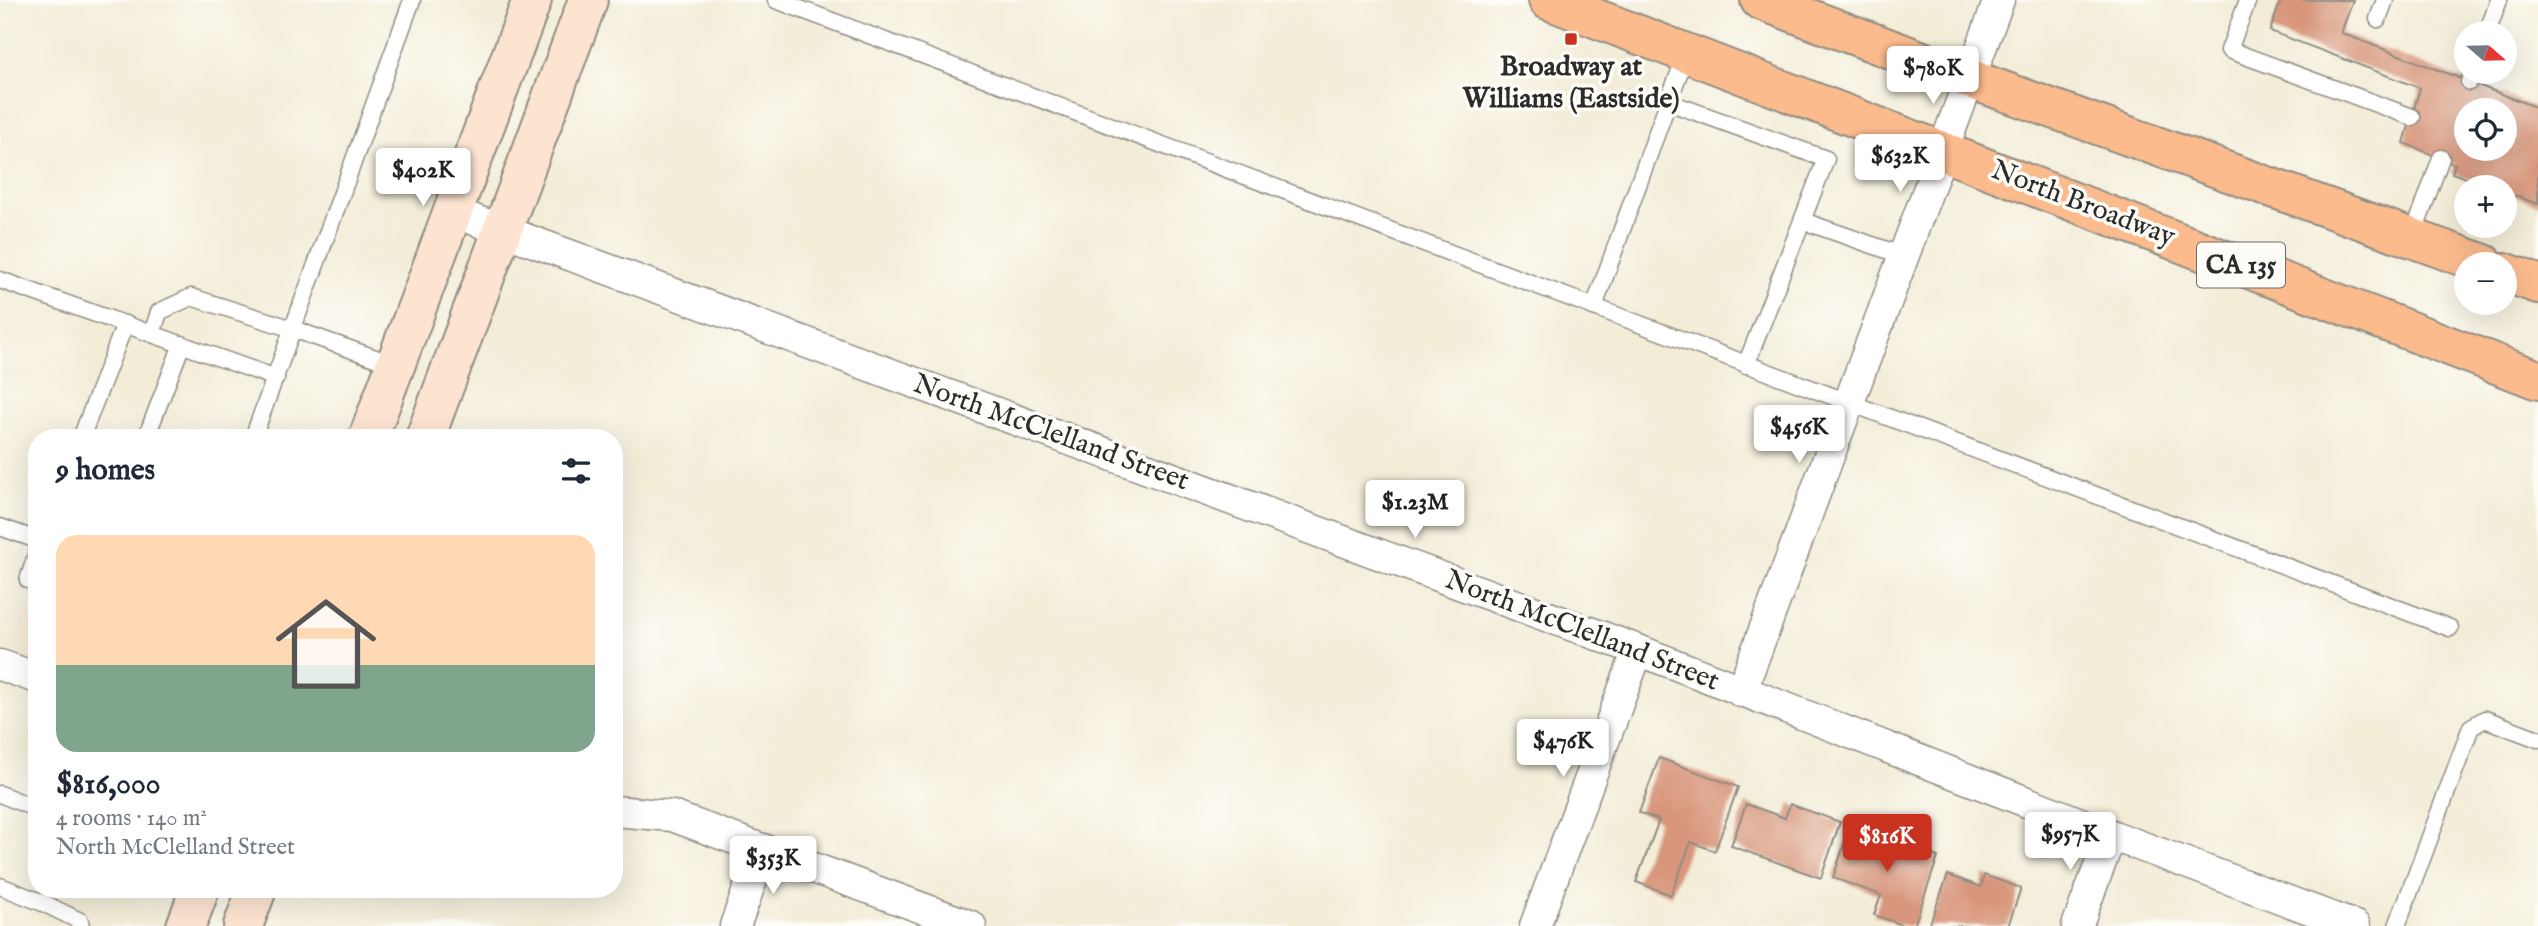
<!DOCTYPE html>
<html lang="en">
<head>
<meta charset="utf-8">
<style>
  :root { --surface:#fff; --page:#f6f6f7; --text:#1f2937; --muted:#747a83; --line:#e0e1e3; --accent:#c8321e }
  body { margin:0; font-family:"IM FELL English",serif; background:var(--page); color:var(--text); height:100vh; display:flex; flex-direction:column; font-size:26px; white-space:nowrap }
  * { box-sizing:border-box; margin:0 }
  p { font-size:23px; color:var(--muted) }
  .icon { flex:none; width:38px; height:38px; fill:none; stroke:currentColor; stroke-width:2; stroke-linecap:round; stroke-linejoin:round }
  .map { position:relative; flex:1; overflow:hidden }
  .panel { position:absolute; left:28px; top:429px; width:595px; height:469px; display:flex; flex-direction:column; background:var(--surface); border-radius:28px; box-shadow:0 7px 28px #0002 }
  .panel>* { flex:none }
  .needle { width:46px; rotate:110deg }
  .controls { position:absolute; left:2454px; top:21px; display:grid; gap:14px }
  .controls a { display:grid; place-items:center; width:63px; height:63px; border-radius:50%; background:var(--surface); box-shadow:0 7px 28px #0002; font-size:35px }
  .price { position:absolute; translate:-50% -60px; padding:0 16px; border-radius:7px; background:#fff; color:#222; font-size:23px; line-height:46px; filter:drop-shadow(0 2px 4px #0008) }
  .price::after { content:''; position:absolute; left:50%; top:42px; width:21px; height:16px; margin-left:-10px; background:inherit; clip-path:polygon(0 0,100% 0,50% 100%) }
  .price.selected { background:var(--accent); color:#fff }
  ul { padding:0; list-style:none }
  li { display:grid; align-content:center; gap:14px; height:371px; padding:0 28px }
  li+li { border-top:2px solid var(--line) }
  li span { display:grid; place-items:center; height:217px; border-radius:21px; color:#555 }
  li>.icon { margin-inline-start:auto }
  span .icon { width:126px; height:126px; fill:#fffc; stroke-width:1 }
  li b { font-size:30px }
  h2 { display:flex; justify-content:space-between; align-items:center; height:84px; padding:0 28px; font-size:30px }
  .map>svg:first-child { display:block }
  .building { fill:#d8967c; fill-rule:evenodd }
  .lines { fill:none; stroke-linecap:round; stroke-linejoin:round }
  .lane-casing { stroke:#8f8c82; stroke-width:19 }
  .street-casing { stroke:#8f8c82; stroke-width:33 }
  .secondary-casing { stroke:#8f8c82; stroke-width:42 }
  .primary-casing { stroke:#8f8c82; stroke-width:42 }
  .lane { stroke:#fff; stroke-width:16 }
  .street { stroke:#fff; stroke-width:30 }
  .secondary { stroke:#fde4d1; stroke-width:38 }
  .primary { stroke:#fbbb8d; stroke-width:38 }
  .poi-dot { fill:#c8321e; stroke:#fdfcf7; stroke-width:2.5 }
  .labels { text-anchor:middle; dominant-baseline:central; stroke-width:7; stroke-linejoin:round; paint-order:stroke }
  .shield { fill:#fdfcf7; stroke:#6a6a68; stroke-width:2 }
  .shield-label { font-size:26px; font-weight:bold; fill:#2b2b2b }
  .poi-label { font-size:28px; font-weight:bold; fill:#2b2b2b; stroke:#fdfcf7 }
  .street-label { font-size:28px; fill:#2b2b2b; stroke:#fdfcf7 }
</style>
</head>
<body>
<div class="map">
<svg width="2538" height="926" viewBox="0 0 2538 926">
  <rect width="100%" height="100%" fill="#fdfcf7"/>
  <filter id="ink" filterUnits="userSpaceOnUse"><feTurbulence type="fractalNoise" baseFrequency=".0143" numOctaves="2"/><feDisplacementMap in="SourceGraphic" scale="14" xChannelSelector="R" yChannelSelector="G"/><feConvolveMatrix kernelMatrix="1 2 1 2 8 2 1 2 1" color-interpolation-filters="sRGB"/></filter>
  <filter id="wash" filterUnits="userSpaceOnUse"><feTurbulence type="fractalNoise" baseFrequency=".00686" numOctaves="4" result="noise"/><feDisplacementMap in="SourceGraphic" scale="28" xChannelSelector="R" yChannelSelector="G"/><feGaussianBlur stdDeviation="1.57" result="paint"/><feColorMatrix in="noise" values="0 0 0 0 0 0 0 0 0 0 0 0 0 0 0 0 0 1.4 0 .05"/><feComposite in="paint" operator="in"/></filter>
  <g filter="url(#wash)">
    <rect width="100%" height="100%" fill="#f3edd8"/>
    <g id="blocks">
      <g class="building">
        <path d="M2281,0H2353L2341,33L2538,108V204L2504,192V187H2492L2452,173L2455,164L2404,143L2420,88L2270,31ZM2466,110H2504V149H2466Z"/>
        <polygon points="1659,758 1738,787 1715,851 1691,842 1671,895 1636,882 1659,820 1639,813"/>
        <polygon points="1746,804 1785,818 1790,804 1840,822 1821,878 1731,846"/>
        <polygon points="1850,827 1938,857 1914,926 1905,926 1874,915 1881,895 1833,878"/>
        <polygon points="1948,875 1981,887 1984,875 2021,888 2008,926 1929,926"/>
      </g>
    </g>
  </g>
  <g filter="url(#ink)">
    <use href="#blocks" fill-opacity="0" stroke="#8f8c82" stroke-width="2"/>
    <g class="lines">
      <defs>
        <g id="lane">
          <polyline points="776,0 2450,628"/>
          <polyline points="2248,0 2229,50 2412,117"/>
          <polyline points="2378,19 2385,0"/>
          <polyline points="2487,33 2499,0"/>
          <polyline points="2469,82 2472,72"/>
          <polyline points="1668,102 1687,53"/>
          <polyline points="1803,221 1904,256"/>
          <polyline points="2412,238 2441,158"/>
          <polyline points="0,280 276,378"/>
          <polyline points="1594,307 1668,102 1826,159 1746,365"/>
          <polyline points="152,334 159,312 191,297 293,329 395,365"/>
          <polyline points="81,438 125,324"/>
          <polyline points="146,438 182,344"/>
          <polyline points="253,438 412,0"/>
          <polyline points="0,527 37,540"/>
          <polyline points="37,553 28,580 37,583"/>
          <polyline points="0,794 37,809"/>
          <polyline points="0,886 43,903 80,921 81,926"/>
          <polyline points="2397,926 2471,727 2485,719 2538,739"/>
        </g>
        <g id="street">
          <polyline points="453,212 1638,650 2111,835 2355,926"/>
          <polyline points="0,665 37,678"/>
          <polyline points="1741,692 1999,0"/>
          <polyline points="614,811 672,816 971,926"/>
          <polyline points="735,926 763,849"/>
          <polyline points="1535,926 1638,650"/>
          <polyline points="2077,926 2111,835"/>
        </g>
        <g id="secondary">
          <polyline points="368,438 532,0"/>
          <polyline points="425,438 588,0"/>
          <polyline points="186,926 200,889"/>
          <polyline points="243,926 257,889"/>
        </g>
        <g id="primary">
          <polyline points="1548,0 2538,380"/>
          <polyline points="1760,0 1970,79 2484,264"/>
          <polyline points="2504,272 2538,284"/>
        </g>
      </defs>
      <use href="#lane" class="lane-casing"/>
      <use href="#street" class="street-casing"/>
      <use href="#secondary" class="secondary-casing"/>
      <use href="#primary" class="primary-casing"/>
      <use href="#lane" class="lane"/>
      <use href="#street" class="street"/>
      <use href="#secondary" class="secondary"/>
      <use href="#primary" class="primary"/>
    </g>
  </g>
  <rect class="poi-dot" x="1564" y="32" width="14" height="14" rx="3.5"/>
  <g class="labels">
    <rect class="shield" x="2197" y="242.5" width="88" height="45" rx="5"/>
    <g class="shield-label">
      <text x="2241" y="265">CA 135</text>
    </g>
    <g class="poi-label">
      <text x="1571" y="67">Broadway at<tspan x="1571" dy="32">Williams (Eastside)</tspan></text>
    </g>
    <g class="street-label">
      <text transform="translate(2083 204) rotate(21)">North Broadway</text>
      <text transform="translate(1051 433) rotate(20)">North McClelland Street</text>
      <text transform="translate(1582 631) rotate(21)">North McClelland Street</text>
    </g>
  </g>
</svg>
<div class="controls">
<a><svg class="needle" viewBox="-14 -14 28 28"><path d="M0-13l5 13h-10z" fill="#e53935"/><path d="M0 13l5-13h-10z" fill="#747a83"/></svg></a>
<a><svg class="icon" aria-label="locate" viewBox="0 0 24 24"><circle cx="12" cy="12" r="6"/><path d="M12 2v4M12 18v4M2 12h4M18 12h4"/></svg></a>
<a>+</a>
<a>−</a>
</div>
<b class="price" style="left:1933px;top:106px">$780K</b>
<b class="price" style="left:1900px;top:194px">$632K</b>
<b class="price" style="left:423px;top:208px">$402K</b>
<b class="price" style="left:1799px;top:465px">$456K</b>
<b class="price" style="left:1415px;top:540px">$1.23M</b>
<b class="price" style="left:1563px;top:779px">$476K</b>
<b class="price" style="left:2070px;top:872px">$957K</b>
<b class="price selected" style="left:1887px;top:874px">$816K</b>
<b class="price" style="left:773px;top:896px">$353K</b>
<section class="panel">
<h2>9 homes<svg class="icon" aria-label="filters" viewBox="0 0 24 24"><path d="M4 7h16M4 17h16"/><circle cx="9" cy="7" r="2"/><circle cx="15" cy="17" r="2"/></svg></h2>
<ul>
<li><span style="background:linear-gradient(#ffd9b3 60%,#7fa58c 0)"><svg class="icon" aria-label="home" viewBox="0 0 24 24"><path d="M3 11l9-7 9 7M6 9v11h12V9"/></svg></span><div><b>$816,000</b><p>4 rooms · 140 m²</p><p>North McClelland Street</p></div></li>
</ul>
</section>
</div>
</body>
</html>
